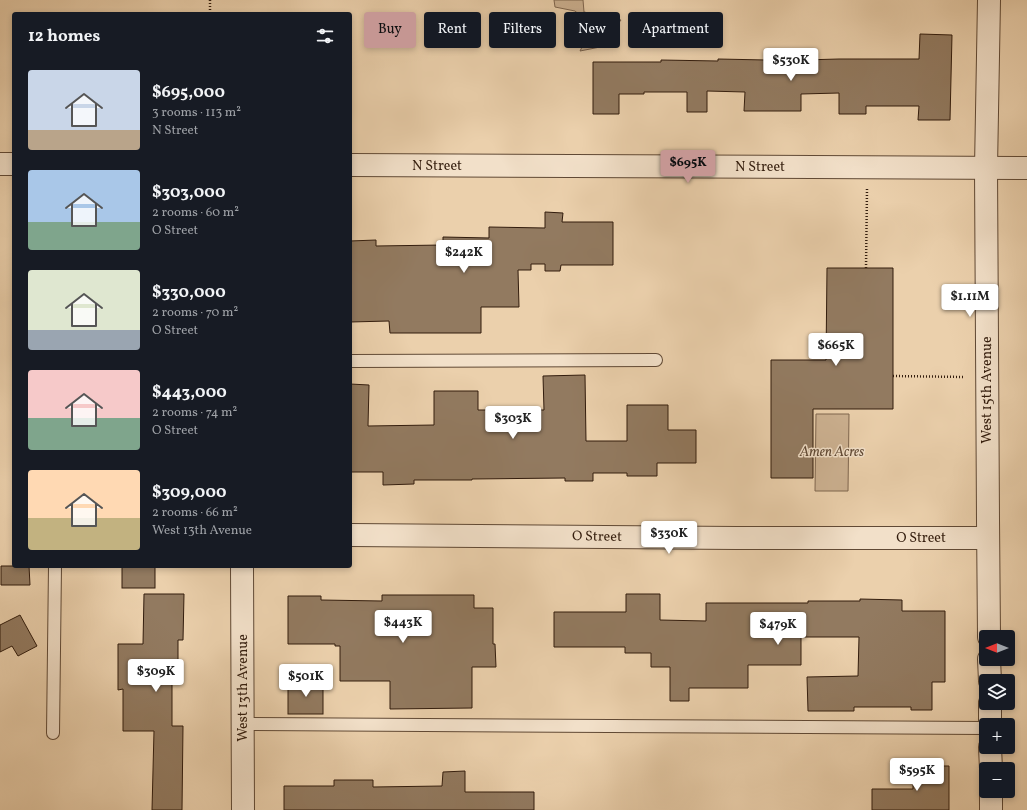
<!DOCTYPE html>
<html lang="en">
<head>
<meta charset="utf-8">
<style>
  :root { --surface:#171b24; --page:#242831; --text:#f1f3f6; --muted:#9ea1a6; --accent:#c59692 }
  body { margin:0; font-family:Vollkorn,serif; background:var(--page); color:var(--text); height:100vh; display:flex; flex-direction:column; font-size:15px; white-space:nowrap }
  * { box-sizing:border-box; margin:0 }
  p { font-size:13px; color:var(--muted) }
  .icon { flex:none; width:22px; height:22px; fill:none; stroke:currentColor; stroke-width:2; stroke-linecap:round; stroke-linejoin:round }
  .map { position:relative; flex:1; overflow:hidden }
  .panel { position:absolute; left:12px; top:12px; width:340px; height:556px; display:flex; flex-direction:column; background:var(--surface); border-radius:4px; box-shadow:0 2px 6px #0003 }
  .panel>* { flex:none }
  .hud { position:absolute; left:364px; top:12px; width:380px; height:36px; display:flex; gap:8px }
  .needle { width:26px; rotate:270deg }
  .buttons { position:absolute; left:979px; top:630px; display:grid; gap:8px }
  .buttons a { display:grid; place-items:center; width:36px; height:36px; border-radius:4px; background:var(--surface); box-shadow:0 2px 6px #0003; font-size:20px }
  .price { position:absolute; translate:-50% -34px; padding:0 9px; border-radius:4px; background:#fff; color:#222; font-size:13px; line-height:26px; filter:drop-shadow(0 1px 2px #0008) }
  .price::after { content:''; position:absolute; left:50%; top:24px; width:12px; height:9px; margin-left:-6px; background:inherit; clip-path:polygon(0 0,100% 0,50% 100%) }
  .price.active { background:var(--accent); color:#111 }
  ul { padding:0; list-style:none }
  li { display:flex; align-items:center; gap:12px; height:100px; padding:0 16px }
  li span { display:grid; place-items:center; flex:none; width:112px; height:80px; border-radius:4px; color:#555 }
  li>.icon { margin-inline-start:auto }
  span .icon { width:48px; height:48px; fill:#fffc; stroke-width:1 }
  li b { font-size:17px }
  h2 { display:flex; justify-content:space-between; align-items:center; height:48px; padding:0 16px; font-size:17px }
  .pill { padding:0 14px; border-radius:4px; background:var(--surface); box-shadow:0 2px 6px #0003; font-size:14px; line-height:36px }
  .pill.active { background:var(--accent); color:#111 }
  .map>svg:first-child { display:block }
  .green { fill:#ccb191; stroke:#7f664f }
  .building { fill:#927a60; stroke:#321c0d }
  .lines { fill:none; stroke-linecap:round; stroke-linejoin:round }
  .service-casing { stroke:#604935; stroke-width:14 }
  .minor-casing { stroke:#604935; stroke-width:24 }
  .path { stroke:#321c0d; stroke-width:2.5; stroke-dasharray:1 2; stroke-linecap:butt }
  .service { stroke:#f2e0c9; stroke-width:12 }
  .minor { stroke:#f2e0c9; stroke-width:22 }
  .labels { text-anchor:middle; dominant-baseline:central; stroke-width:3; stroke-linejoin:round; paint-order:stroke }
  .street-label { font-size:14px; fill:#321c0d; stroke:#f2e0c9 }
  .park-label { font-size:14px; font-style:italic; fill:#604935; stroke:#f2e0c9 }
</style>
</head>
<body>
<div class="map">
<svg width="1027" height="810" viewBox="0 0 1027 810">
  <rect width="100%" height="100%" fill="#ebd0ac"/>
  <filter id="stains"><feTurbulence type="fractalNoise" baseFrequency=".005" numOctaves="4"/><feColorMatrix values="0 0 0 0 .2 0 0 0 0 .09 0 0 0 0 .02 0 0 0 .5 -.17"/></filter>
  <radialGradient id="worn" r=".72"><stop offset=".6" stop-color="#630" stop-opacity="0"/><stop offset="1" stop-color="#630" stop-opacity=".3"/></radialGradient>
  <g class="green">
    <polygon points="554,0 583,0 584,12 621,20 600,47 580,51 593,26 575,11 555,7"/>
    <polygon points="816,414 849,414 848,491 815,491"/>
  </g>
  <g class="building">
    <polygon points="920,34 952,35 950,120 918,120 919,106 866,106 866,114 839,114 839,93 801,94 801,111 744,111 745,92 707,91 707,112 687,112 687,92 644,92 644,94 619,94 619,114 593,114 593,62 661,62 661,60 718,61 718,59 766,60 766,61 839,59 919,59"/>
    <polygon points="545,212 563,213 562,222 613,222 613,265 561,265 560,271 545,271 545,264 531,264 531,270 518,270 519,307 481,307 481,333 390,333 389,321 350,322 350,241 376,240 376,246 443,245 443,237 489,238 489,227 545,228"/>
    <polygon points="827,268 893,268 893,409 813,409 813,478 771,478 771,360 826,360"/>
    <polygon points="585,375 586,441 627,441 627,405 668,405 668,430 696,430 696,463 657,463 657,476 627,476 627,473 593,473 593,481 565,481 565,478 472,479 472,480 414,480 414,484 383,485 383,472 350,472 350,384 369,385 368,426 434,425 434,391 478,391 478,410 544,410 543,376"/>
    <polygon points="1,566 29,566 30,585 1,585"/>
    <rect x="122" y="566" width="33" height="22"/>
    <polygon points="144,594 184,594 183,640 178,640 178,674 172,674 172,726 183,726 182,810 152,810 154,731 123,731 123,689 118,690 118,644 143,644"/>
    <polygon points="626,594 660,594 660,620 706,621 706,603 808,603 808,601 860,601 860,599 902,600 902,611 945,611 945,682 932,682 932,710 911,710 911,707 854,707 854,711 808,711 807,677 858,676 859,637 801,637 801,665 748,665 748,688 689,688 689,701 670,701 670,667 651,667 651,653 625,653 625,647 554,647 554,612 626,612"/>
    <polygon points="382,595 474,595 474,608 493,608 493,644 495,644 496,667 472,667 472,708 390,709 390,681 340,681 340,646 335,646 335,644 288,644 288,596 321,596 321,600 382,601"/>
    <polygon points="20,615 37,646 18,656 12,646 0,652 0,625"/>
    <rect x="288" y="681" width="35" height="33"/>
    <polygon points="913,766 949,766 949,810 872,810 872,789 913,789"/>
    <polygon points="465,771 465,792 534,792 534,810 284,810 284,786 334,786 334,780 373,780 373,787 442,786 443,772"/>
  </g>
  <g class="lines">
    <defs>
      <g id="service">
        <polyline points="350,361 656,360"/>
        <polyline points="243,724 986,728"/>
        <polyline points="53,733 55,566"/>
      </g>
      <g id="minor">
        <polyline points="989,0 986,168 988,520 989,637"/>
        <polyline points="0,164 14,164"/>
        <polyline points="350,165 1027,168"/>
        <polyline points="350,535 736,538 988,538"/>
        <polyline points="242,566 243,810"/>
        <polyline points="989,659 990,681"/>
        <polyline points="990,703 990,725"/>
        <polyline points="990,747 991,769"/>
        <polyline points="991,791 991,810"/>
      </g>
    </defs>
    <use href="#service" class="service-casing"/>
    <use href="#minor" class="minor-casing"/>
    <g class="path">
      <polyline points="210,0 210,14"/>
      <polyline points="866,268 867,189"/>
      <polyline points="893,376 965,377"/>
    </g>
    <use href="#service" class="service"/>
    <use href="#minor" class="minor"/>
  </g>
  <g class="labels">
    <g class="street-label">
      <text x="437" y="166">N Street</text>
      <text x="760" y="167">N Street</text>
      <text transform="translate(987 390) rotate(-90)">West 15th Avenue</text>
      <text transform="translate(597 537) rotate(1)">O Street</text>
      <text x="921" y="538">O Street</text>
      <text transform="translate(243 688) rotate(-90)">West 13th Avenue</text>
    </g>
    <g class="park-label">
      <text x="832" y="452">Amen Acres</text>
    </g>
  </g>
  <rect width="100%" height="100%" filter="url(#stains)"/>
  <rect width="100%" height="100%" fill="url(#worn)"/>
</svg>
<div class="buttons">
<a><svg class="needle" viewBox="-14 -14 28 28"><path d="M0-13l5 13h-10z" fill="#e53935"/><path d="M0 13l5-13h-10z" fill="#9ea1a6"/></svg></a>
<a><svg class="icon" aria-label="layers" viewBox="0 0 24 24"><path d="M12 4l9 5-9 5-9-5zM3 14l9 5 9-5"/></svg></a>
<a>+</a>
<a>−</a>
</div>
<b class="price" style="left:791px;top:82px">$530K</b>
<b class="price active" style="left:688px;top:184px">$695K</b>
<b class="price" style="left:464px;top:274px">$242K</b>
<b class="price" style="left:970px;top:318px">$1.11M</b>
<b class="price" style="left:836px;top:367px">$665K</b>
<b class="price" style="left:513px;top:440px">$303K</b>
<b class="price" style="left:669px;top:555px">$330K</b>
<b class="price" style="left:403px;top:644px">$443K</b>
<b class="price" style="left:778px;top:646px">$479K</b>
<b class="price" style="left:156px;top:693px">$309K</b>
<b class="price" style="left:306px;top:698px">$501K</b>
<b class="price" style="left:917px;top:792px">$595K</b>
<div class="hud">
<a class="pill active">Buy</a>
<a class="pill">Rent</a>
<a class="pill">Filters</a>
<a class="pill">New</a>
<a class="pill">Apartment</a>
</div>
<section class="panel">
<h2>12 homes<svg class="icon" aria-label="filters" viewBox="0 0 24 24"><path d="M4 7h16M4 17h16"/><circle cx="9" cy="7" r="2"/><circle cx="15" cy="17" r="2"/></svg></h2>
<ul>
<li><span style="background:linear-gradient(#c9d6e8 75%,#b9a48a 0)"><svg class="icon" aria-label="home" viewBox="0 0 24 24"><path d="M3 11l9-7 9 7M6 9v11h12V9"/></svg></span><div><b>$695,000</b><p>3 rooms · 113 m²</p><p>N Street</p></div></li>
<li><span style="background:linear-gradient(#a9c7e8 65%,#7fa58c 0)"><svg class="icon" aria-label="home" viewBox="0 0 24 24"><path d="M3 11l9-7 9 7M6 9v11h12V9"/></svg></span><div><b>$303,000</b><p>2 rooms · 60 m²</p><p>O Street</p></div></li>
<li><span style="background:linear-gradient(#dfe7d0 75%,#9aa5b1 0)"><svg class="icon" aria-label="home" viewBox="0 0 24 24"><path d="M3 11l9-7 9 7M6 9v11h12V9"/></svg></span><div><b>$330,000</b><p>2 rooms · 70 m²</p><p>O Street</p></div></li>
<li><span style="background:linear-gradient(#f6c9c9 60%,#7fa58c 0)"><svg class="icon" aria-label="home" viewBox="0 0 24 24"><path d="M3 11l9-7 9 7M6 9v11h12V9"/></svg></span><div><b>$443,000</b><p>2 rooms · 74 m²</p><p>O Street</p></div></li>
<li><span style="background:linear-gradient(#ffd9b3 60%,#c2b280 0)"><svg class="icon" aria-label="home" viewBox="0 0 24 24"><path d="M3 11l9-7 9 7M6 9v11h12V9"/></svg></span><div><b>$309,000</b><p>2 rooms · 66 m²</p><p>West 13th Avenue</p></div></li>
</ul>
</section>
</div>
</body>
</html>
